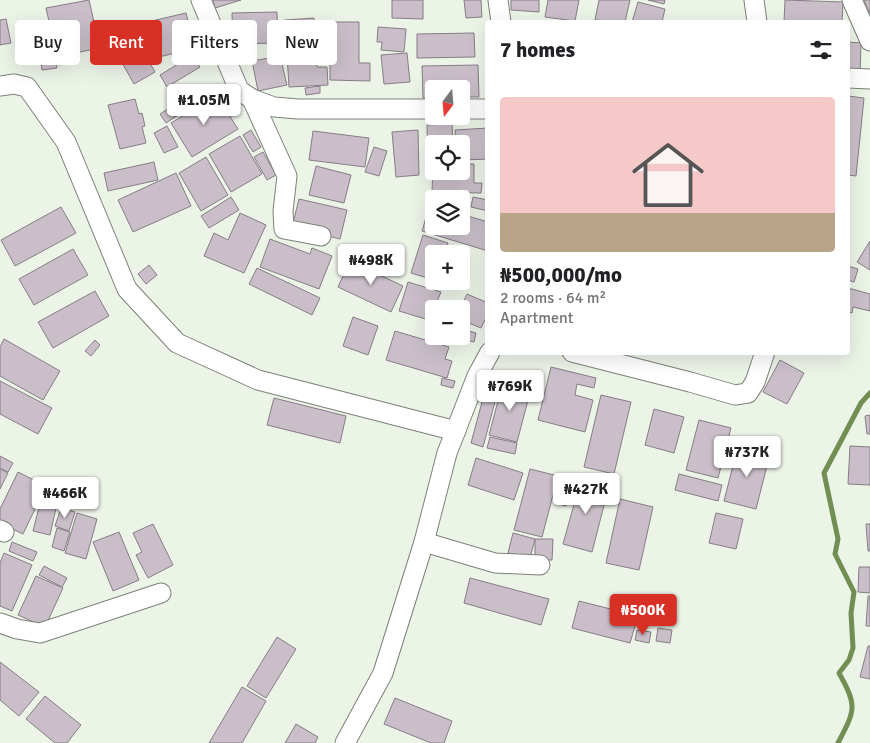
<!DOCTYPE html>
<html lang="en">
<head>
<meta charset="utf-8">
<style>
  :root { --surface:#fff; --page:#f2f2f2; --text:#202124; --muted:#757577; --accent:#d93025 }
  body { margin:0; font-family:Signika,sans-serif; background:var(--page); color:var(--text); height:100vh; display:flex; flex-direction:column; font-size:19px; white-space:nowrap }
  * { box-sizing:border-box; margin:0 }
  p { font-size:16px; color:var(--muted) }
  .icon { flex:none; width:28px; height:28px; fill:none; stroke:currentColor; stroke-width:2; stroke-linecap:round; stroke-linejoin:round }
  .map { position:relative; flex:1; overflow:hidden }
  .details { position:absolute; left:485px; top:20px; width:365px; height:335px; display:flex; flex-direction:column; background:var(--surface); border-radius:5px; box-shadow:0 5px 20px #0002 }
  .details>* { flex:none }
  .banner { position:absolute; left:15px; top:20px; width:395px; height:45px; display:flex; gap:10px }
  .needle { width:32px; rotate:196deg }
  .fabs { position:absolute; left:425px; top:80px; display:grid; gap:10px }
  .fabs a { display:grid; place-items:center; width:45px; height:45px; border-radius:5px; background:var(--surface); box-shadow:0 5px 20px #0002; font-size:25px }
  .price { position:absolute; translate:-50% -42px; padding:0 11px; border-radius:5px; background:#fff; color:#222; font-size:16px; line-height:32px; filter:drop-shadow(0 1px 2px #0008) }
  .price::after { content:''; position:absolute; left:50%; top:30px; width:15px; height:11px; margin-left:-8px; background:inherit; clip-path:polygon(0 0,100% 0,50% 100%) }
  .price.active { background:var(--accent); color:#fff }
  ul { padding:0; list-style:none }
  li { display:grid; align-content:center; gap:10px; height:265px; padding:0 15px }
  li span { display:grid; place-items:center; height:155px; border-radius:5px; color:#555 }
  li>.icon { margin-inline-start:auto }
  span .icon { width:90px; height:90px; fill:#fffc; stroke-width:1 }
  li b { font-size:21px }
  h2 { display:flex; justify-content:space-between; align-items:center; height:60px; padding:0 15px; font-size:21px }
  .pill { padding:0 18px; border-radius:5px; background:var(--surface); box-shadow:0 5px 20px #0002; font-size:18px; line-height:45px }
  .pill.active { background:var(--accent); color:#fff }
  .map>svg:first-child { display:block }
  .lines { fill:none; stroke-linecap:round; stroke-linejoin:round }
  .stream { stroke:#718f52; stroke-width:5 }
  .building { fill:#cabfc9; stroke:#867d86 }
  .minor-casing { stroke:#7c8278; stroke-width:21 }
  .minor { stroke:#fff; stroke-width:19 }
</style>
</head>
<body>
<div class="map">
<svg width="870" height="743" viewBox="0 0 870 743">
  <rect width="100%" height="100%" fill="#ecf3e7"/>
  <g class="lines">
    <path class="stream" d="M838,743C855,710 858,707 839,673L849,660L853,648L851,613L854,592L835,554L838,539L824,473L861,403L870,393"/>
  </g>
  <g class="building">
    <polygon points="89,0 100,48 75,53 77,61 59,65 46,8"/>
    <polygon points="213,0 241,0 215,8"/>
    <polygon points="392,0 423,0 423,19 392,18"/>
    <polygon points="464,0 481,0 482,17 466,18"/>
    <polygon points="511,0 539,0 539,12 511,10"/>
    <polygon points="548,0 579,0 575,21 545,17"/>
    <polygon points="599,0 630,0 625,22 595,20"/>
    <polygon points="648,0 665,0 664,4"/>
    <polygon points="785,0 843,2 842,22 784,22"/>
    <polygon points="864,0 870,0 870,14"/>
    <polygon points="638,2 665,9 662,22 632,22"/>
    <polygon points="277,12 278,43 233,44 232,13"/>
    <polygon points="186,13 195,48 151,59 143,23"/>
    <polygon points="314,18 317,67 327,67 328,85 289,87 285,20"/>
    <polygon points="6,19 11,43 0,45 0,20"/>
    <polygon points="330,22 359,22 359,63 370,63 370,81 330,80"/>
    <polygon points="378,27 406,29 404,52 381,50 382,42 377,42"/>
    <polygon points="131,30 155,72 134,84 110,41"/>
    <polygon points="474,33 475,57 417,58 417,34"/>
    <polygon points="848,42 861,43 860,73 848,73"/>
    <polygon points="54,47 57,68 42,70 39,49"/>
    <polygon points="407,53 410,82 384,84 381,55"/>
    <polygon points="193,55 200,67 167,87 160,75"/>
    <polygon points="280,56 287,85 258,91 252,61"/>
    <polygon points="478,65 479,97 461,97 461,89 434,89 434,98 423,98 422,66"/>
    <polygon points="320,86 320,93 306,95 305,88"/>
    <polygon points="217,96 238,129 192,157 171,123"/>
    <polygon points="848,96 864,98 856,176 848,175"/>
    <polygon points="186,97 192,106 166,123 160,114"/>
    <polygon points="135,99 139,114 142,113 145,126 142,127 146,143 120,149 108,105"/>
    <polygon points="452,124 453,144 434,144 434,161 428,161 427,125"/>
    <polygon points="167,126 178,147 164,153 154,133"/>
    <polygon points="488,128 488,159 461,160 461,144 456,144 455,130"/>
    <polygon points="251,130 261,147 253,152 243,135"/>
    <polygon points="418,130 419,175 396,177 392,132"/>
    <polygon points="313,131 369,138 365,167 309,160"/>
    <polygon points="240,136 262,174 231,192 209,154"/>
    <polygon points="374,147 387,151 379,176 365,172"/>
    <polygon points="263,152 276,175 267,180 254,157"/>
    <polygon points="206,157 228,195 201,211 179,173"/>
    <polygon points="154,162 158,180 108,191 104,173"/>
    <polygon points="433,163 434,171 461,171 461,164 474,164 474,183 482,183 481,193 432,192"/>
    <polygon points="316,166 351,175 344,203 309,195"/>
    <polygon points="176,173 191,206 133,232 118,200"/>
    <polygon points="231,197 239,210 209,228 201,216"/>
    <polygon points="473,197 488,200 488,211 471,207"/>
    <polygon points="299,199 347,210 340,239 292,227"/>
    <polygon points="430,204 434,205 434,226 461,226 461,214 488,222 488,251 422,231"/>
    <polygon points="61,207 76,233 15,266 1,240"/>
    <polygon points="240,213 266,225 244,273 204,256 214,233 228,240"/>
    <polygon points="423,235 448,243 445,254 434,254 434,280 411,273"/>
    <polygon points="270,239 310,254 312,248 332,256 319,289 260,267"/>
    <polygon points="870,241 870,270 857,262"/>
    <polygon points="73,249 88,275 34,305 19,279"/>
    <polygon points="350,261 403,286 391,312 338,287"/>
    <polygon points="149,265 157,275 146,284 138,274"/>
    <polygon points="848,266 858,269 854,282 848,280"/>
    <polygon points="257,268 320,298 312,315 249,284"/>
    <polygon points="408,282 441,292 434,309 432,321 399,311"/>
    <polygon points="848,288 870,294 870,311 853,307 852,313 848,312"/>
    <polygon points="95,291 109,316 53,348 38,322"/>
    <polygon points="467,294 488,303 488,314 481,328 461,320 460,309"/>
    <polygon points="353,317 378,326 368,355 343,346"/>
    <polygon points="461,329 476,333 474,342 449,336 461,336"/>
    <polygon points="395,331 449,347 445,359 452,361 447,378 386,360"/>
    <polygon points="4,339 60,371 43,400 0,376 0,347"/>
    <polygon points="95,340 100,345 91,356 85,351"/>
    <polygon points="780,360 804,373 787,404 763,392"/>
    <polygon points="551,367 596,378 594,388 577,384 575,395 593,400 585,432 538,420"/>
    <polygon points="489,376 501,379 483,447 471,443"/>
    <polygon points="442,378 455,381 453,388 441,385"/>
    <polygon points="0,381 52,408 38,434 0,414"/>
    <polygon points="503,382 531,389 517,442 489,435"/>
    <polygon points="601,395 631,402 614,474 584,467"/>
    <polygon points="274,398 346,416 340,443 267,425"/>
    <polygon points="654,409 684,417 674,453 645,445"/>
    <polygon points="870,415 870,434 867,434 865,416"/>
    <polygon points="699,420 731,428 718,478 686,470"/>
    <polygon points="490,437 517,443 515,454 487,448"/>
    <polygon points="738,446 770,454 756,509 724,501"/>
    <polygon points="850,446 870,447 870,485 848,484"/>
    <polygon points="0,456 13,463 8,472 0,468"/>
    <polygon points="476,458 523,473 514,500 468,485"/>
    <polygon points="0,469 8,473 0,489"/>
    <polygon points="530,469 558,476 542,537 514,530"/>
    <polygon points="18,472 46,486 23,534 0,523 0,509"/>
    <polygon points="679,474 722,485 718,501 675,490"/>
    <polygon points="581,479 609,486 592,552 563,544"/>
    <polygon points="562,486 570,487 566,506 559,504"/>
    <polygon points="620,499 653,507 639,570 606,563"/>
    <polygon points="40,504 56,508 50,535 33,531"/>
    <polygon points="61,508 75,512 69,531 55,526"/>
    <polygon points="77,513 97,519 86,559 65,553"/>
    <polygon points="716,513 743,519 736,549 709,543"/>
    <polygon points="153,524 173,565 148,578 136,555 142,552 133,533"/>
    <polygon points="866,524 870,524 870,551 868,551"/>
    <polygon points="57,528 70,532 64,551 52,547"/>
    <polygon points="119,532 139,580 113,591 93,542"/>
    <polygon points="513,533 535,539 530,558 508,553"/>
    <polygon points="535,539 553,539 552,560 535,560"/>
    <polygon points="12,542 37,552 33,561 9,551"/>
    <polygon points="4,553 32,565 12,611 0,606 0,563"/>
    <polygon points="44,566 67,578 62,587 39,575"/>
    <polygon points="859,567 870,567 870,593 858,592"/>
    <polygon points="36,576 63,588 45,627 18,615"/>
    <polygon points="470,578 549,599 541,625 464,603"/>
    <polygon points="868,596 870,596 870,626 866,626"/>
    <polygon points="579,601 638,616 630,643 572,628"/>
    <polygon points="658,628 672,630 670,643 656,641"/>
    <polygon points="637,630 651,632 649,643 635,640"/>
    <polygon points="277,637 296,649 266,698 247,686"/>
    <polygon points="868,646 870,646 870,679 860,677"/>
    <polygon points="0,662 39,692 19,716 0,700"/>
    <polygon points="242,687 266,701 242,743 209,743"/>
    <polygon points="45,696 81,725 67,743 55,743 26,719"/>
    <polygon points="395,698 452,721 444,743 431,743 384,724"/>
    <polygon points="296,724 318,737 315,743 285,743"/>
  </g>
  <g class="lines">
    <defs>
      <g id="minor">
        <polyline points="201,0 239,90 252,99 274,107 298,109 434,109"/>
        <polyline points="498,0 501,22"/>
        <polyline points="754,0 757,22"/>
        <polyline points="852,0 870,41"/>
        <polyline points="848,78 870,79"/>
        <polyline points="0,86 14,84 27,87 66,142 127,289 177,343 258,380 456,431"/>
        <polyline points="252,99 287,176 283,211 284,229 321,236"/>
        <polyline points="461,109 488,109"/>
        <polyline points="572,352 690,382 735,395 748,393 755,382 765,352"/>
        <polyline points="0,530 4,532"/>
        <polyline points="424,542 495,563 540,565"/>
        <polyline points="0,623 17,629 40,633 161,593"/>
        <polyline points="345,743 383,673 424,542 447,453 477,376 490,352"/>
      </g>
    </defs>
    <use href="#minor" class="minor-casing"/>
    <use href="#minor" class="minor"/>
  </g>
</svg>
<div class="fabs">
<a><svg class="needle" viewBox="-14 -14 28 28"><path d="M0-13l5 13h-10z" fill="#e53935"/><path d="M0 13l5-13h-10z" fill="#757577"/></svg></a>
<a><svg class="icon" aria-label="locate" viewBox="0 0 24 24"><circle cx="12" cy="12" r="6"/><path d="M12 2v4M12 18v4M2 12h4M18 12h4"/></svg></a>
<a><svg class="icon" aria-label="layers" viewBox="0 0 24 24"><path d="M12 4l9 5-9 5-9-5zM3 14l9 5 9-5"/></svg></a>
<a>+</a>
<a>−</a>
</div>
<b class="price" style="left:204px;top:126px">₦1.05M</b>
<b class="price" style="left:371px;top:286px">₦498K</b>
<b class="price" style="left:510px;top:412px">₦769K</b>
<b class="price" style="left:747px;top:478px">₦737K</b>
<b class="price" style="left:586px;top:515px">₦427K</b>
<b class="price" style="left:65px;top:519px">₦466K</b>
<b class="price active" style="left:643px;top:636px">₦500K</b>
<div class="banner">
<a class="pill">Buy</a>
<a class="pill active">Rent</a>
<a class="pill">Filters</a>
<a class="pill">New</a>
</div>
<section class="details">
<h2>7 homes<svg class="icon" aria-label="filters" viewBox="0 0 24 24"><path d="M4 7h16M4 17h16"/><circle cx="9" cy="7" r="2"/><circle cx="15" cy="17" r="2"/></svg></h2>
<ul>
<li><span style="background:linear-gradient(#f6c9c9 75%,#b9a48a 0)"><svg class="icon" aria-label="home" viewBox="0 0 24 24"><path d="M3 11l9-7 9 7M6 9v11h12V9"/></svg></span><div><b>₦500,000/mo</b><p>2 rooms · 64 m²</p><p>Apartment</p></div></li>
</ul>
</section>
</div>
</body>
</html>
